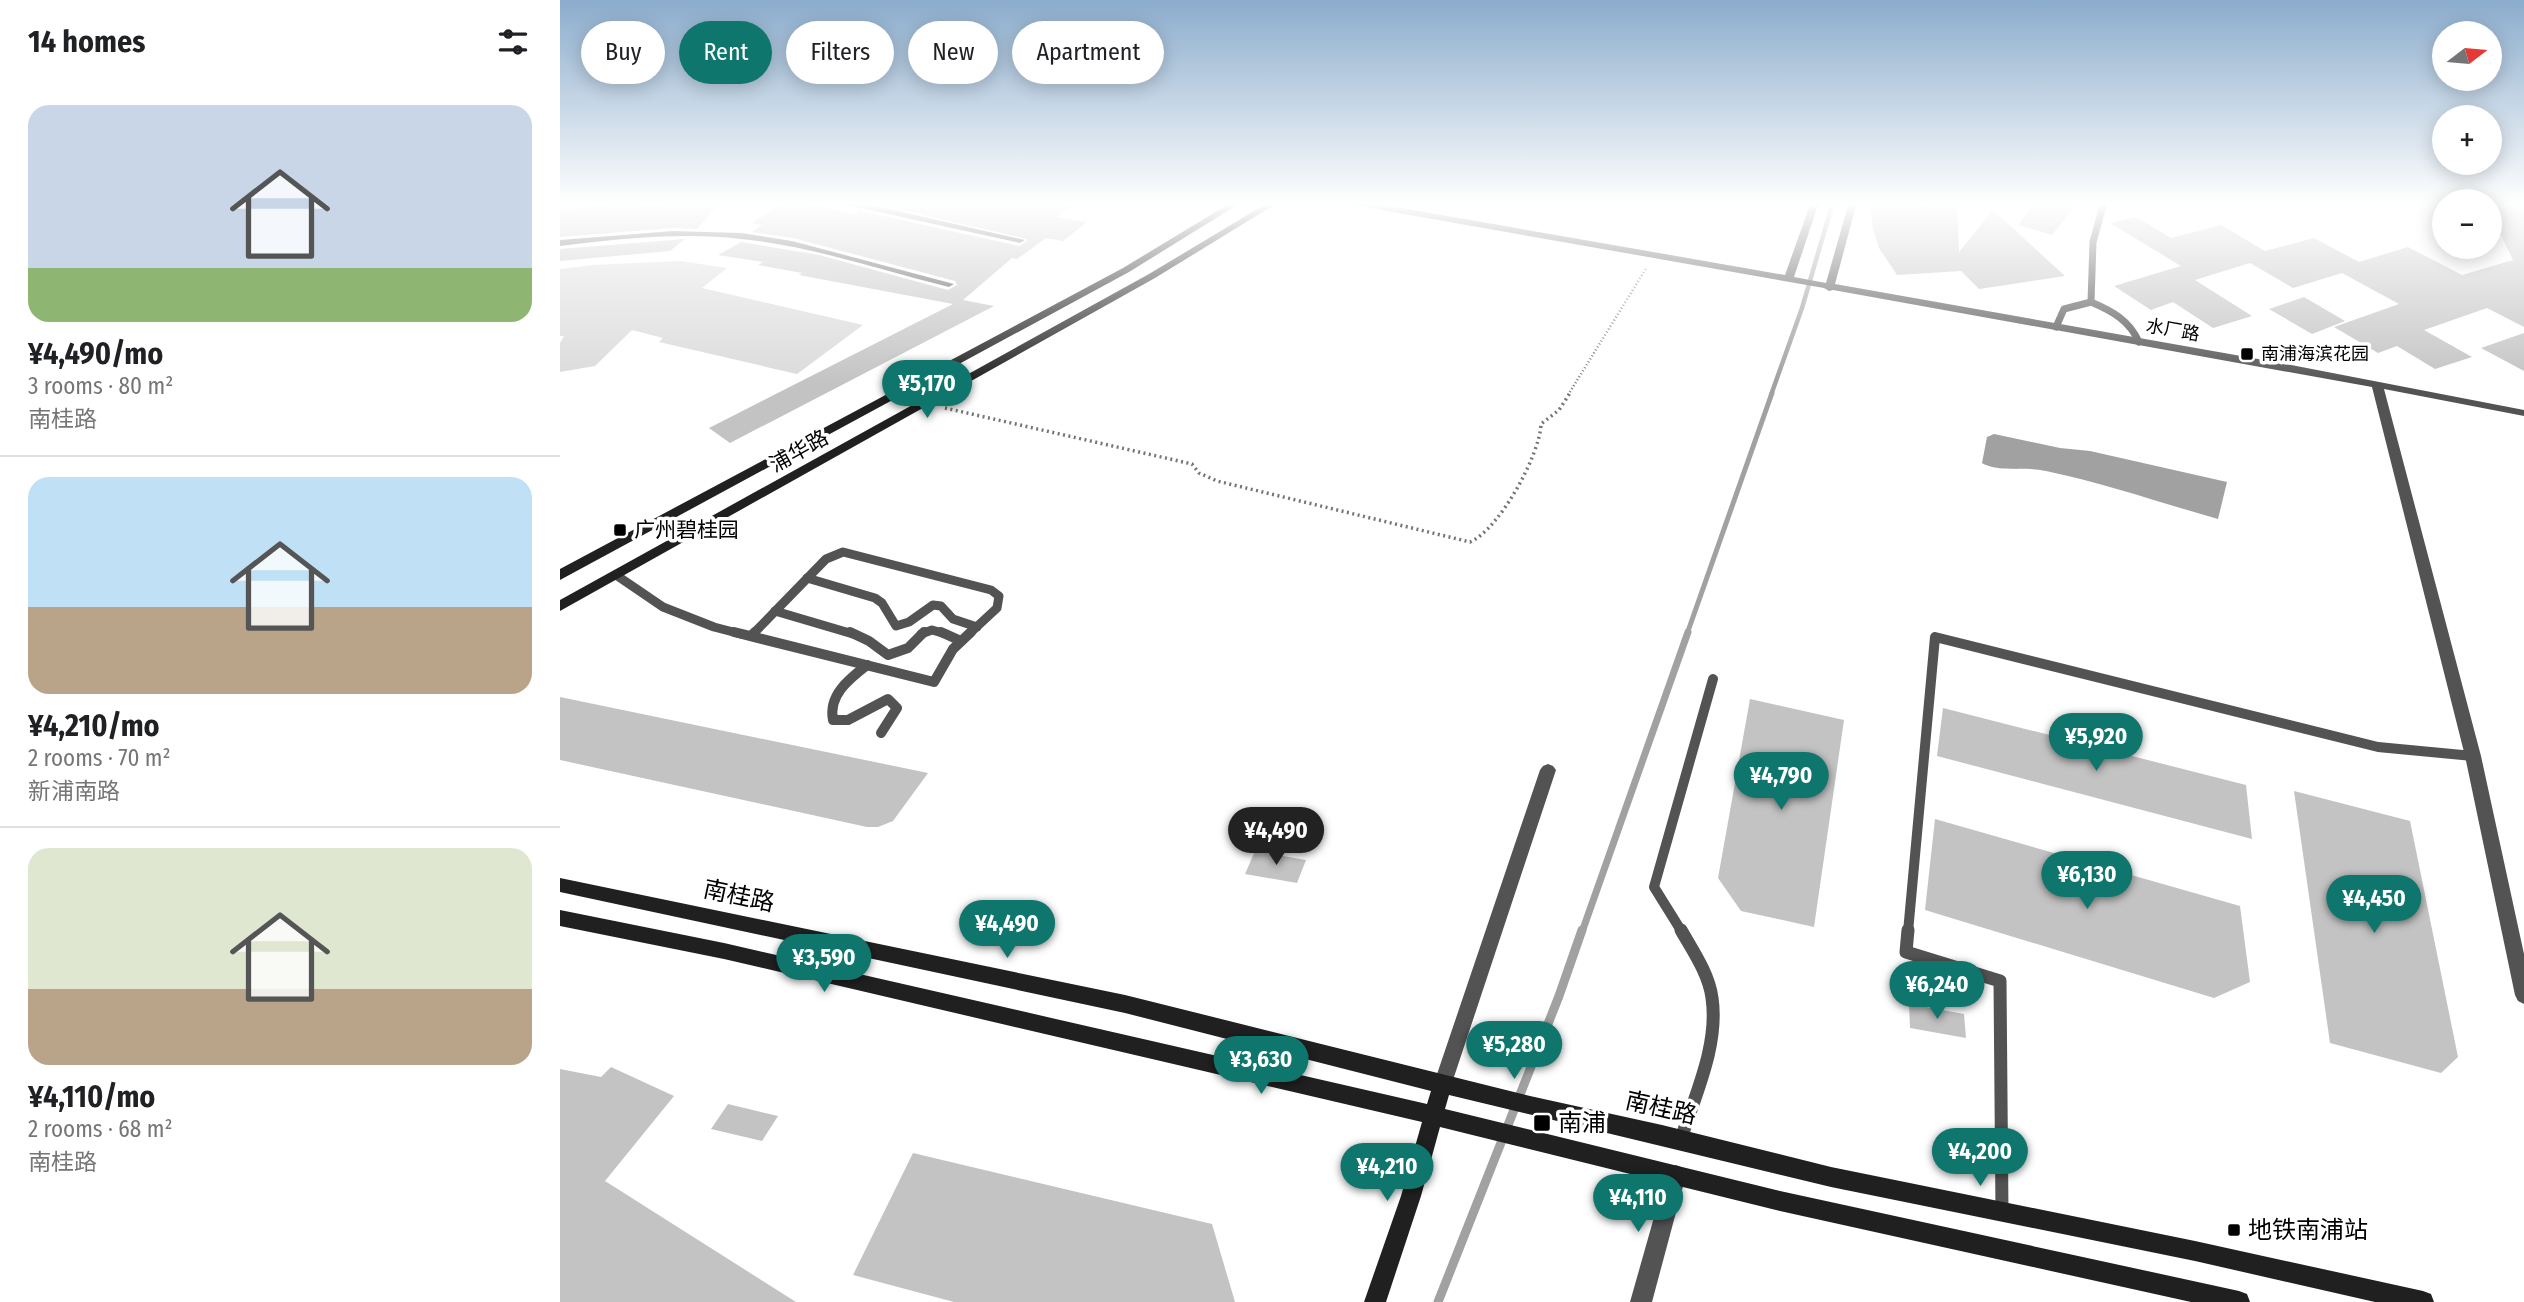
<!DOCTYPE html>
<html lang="en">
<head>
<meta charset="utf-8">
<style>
  :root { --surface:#fff; --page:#f6f6f6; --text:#202124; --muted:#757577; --line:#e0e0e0; --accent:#0f766e }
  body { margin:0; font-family:"Fira Sans Condensed","Noto Sans SC",sans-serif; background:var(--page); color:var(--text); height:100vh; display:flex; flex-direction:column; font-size:26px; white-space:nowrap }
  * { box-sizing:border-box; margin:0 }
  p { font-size:23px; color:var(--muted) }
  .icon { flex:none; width:38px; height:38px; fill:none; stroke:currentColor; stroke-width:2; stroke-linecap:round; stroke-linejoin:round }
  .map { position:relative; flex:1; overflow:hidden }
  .details { display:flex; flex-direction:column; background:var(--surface); width:560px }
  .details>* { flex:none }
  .guide { position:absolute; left:21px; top:21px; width:665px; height:63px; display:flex; gap:14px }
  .needle { width:46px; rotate:74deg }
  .buttons { position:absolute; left:1872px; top:21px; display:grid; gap:14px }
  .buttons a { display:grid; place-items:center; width:70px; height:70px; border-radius:50%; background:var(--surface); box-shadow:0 4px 18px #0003; font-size:35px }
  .price { position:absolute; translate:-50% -60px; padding:0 16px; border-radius:24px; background:var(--accent); color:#fff; font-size:23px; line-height:46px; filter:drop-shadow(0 2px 4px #0008) }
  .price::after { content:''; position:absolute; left:50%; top:42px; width:21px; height:16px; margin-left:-10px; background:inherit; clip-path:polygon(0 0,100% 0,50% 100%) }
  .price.on { background:#222; color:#fff }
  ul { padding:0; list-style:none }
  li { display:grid; align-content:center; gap:14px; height:371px; padding:0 28px }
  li+li { border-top:2px solid var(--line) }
  li span { display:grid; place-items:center; height:217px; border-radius:21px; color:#555 }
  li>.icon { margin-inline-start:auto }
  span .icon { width:126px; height:126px; fill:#fffc; stroke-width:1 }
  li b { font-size:30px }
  h2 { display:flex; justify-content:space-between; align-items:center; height:84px; padding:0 28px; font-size:30px }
  .tag { padding:0 24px; border-radius:32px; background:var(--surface); box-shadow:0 4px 18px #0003; font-size:24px; line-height:63px }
  .tag.on { background:var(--accent); color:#fff }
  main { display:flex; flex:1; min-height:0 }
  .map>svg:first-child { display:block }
  .green { fill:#dadada }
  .water { fill:#a1a1a1 }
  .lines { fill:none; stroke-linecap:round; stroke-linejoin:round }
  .stream-far3 { stroke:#a1a1a1; stroke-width:4.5 }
  .stream-far2 { stroke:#a1a1a1; stroke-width:5 }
  .stream-far1 { stroke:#a1a1a1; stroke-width:7 }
  .stream { stroke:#a1a1a1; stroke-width:9 }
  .building { fill:#c3c3c3 }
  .path-far1 { stroke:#757575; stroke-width:2.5; stroke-dasharray:1 2.5; stroke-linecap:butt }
  .path { stroke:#757575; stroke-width:3.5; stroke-dasharray:2 3.5; stroke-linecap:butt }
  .lane-far3 { stroke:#535353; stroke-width:7 }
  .lane-far2 { stroke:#535353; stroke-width:9 }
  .lane-far1 { stroke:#535353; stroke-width:10 }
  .lane { stroke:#535353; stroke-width:13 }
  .street { fill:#535353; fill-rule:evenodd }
  .secondary { fill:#202020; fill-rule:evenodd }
  .poi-dot { fill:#000; stroke:#fff; stroke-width:2.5 }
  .labels { text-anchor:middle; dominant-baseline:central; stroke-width:7; stroke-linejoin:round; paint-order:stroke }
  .far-street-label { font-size:18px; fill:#000; stroke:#fff }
  .far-poi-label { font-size:18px; fill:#000; stroke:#fff; text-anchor:start }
  .street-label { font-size:21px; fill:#000; stroke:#fff }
  .poi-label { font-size:21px; fill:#000; stroke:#fff; text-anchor:start }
  .near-street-label { font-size:24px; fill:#000; stroke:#fff }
  .near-poi-label { font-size:24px; fill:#000; stroke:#fff; text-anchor:start }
</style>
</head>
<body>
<main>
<section class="details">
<h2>14 homes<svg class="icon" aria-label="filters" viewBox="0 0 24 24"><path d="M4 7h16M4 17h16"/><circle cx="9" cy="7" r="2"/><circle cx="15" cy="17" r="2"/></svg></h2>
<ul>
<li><span style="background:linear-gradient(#c9d6e8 75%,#8fb573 0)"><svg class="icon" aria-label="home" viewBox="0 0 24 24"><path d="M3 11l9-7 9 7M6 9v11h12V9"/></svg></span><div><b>¥4,490/mo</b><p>3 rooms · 80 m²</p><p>南桂路</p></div></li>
<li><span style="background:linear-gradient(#bfe0f5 60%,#b9a48a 0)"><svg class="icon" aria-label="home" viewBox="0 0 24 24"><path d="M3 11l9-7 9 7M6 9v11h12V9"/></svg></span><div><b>¥4,210/mo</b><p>2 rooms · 70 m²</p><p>新浦南路</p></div></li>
<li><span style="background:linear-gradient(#dfe7d0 65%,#b9a48a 0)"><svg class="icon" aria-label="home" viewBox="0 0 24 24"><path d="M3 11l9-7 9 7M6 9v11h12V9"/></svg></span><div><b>¥4,110/mo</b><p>2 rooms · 68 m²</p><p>南桂路</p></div></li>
</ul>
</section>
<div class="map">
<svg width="1964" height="1302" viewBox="0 0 1964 1302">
  <rect width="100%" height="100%" fill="#fff"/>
  <polygon class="green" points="120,261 167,268 142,288 303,325 237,374 99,342 103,338 72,330 35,366 0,372 0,343 4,336 0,336 0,269 34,265"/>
  <path class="water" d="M1434,434L1500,448L1530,451L1667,482L1658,519C1601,503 1544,483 1486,471C1466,466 1439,473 1422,463L1427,437Z"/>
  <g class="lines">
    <polyline class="stream-far3" points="1211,395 1242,308 1273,202"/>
    <polyline class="stream-far2" points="1127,634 1212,393"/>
    <polyline class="stream-far1" points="1022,932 1128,632"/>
    <polyline class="stream" points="878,1302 999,996 1022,930"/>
  </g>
  <g class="building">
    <polygon points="70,202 96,207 105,202 161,202 137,229 113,228 0,237 0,211"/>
    <polygon points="224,202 250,204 297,215 297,210 459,246 466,242 467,239 309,202 490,202 511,206 497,217 527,222 503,241 486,238 457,259 452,258 403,300 434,306 170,443 149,428 393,304 239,275 242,273 198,265 203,262 158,255 181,242 259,255 388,290 397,285 395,281 233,238 192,232 202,225 192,223"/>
    <polygon points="1311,202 1368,205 1368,202 1397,202 1399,252 1433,210 1505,276 1419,289 1401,271 1337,275 1319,248 1312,226"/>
    <polygon points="1476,202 1518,202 1492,235 1458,225"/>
    <polygon points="1930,202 1960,202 1964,210 1964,327 1927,308 1864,330 1912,357 1875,369 1837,346 1818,353 1774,327 1839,304 1782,273 1733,288 1690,263 1635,280 1692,316 1653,328 1613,302 1591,310 1554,286 1621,266 1550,223 1576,217 1611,238 1661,225 1705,251 1754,238 1799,262 1848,247 1902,275 1953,260 1930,213"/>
    <polygon points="125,239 110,251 0,261 0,249"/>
    <polygon points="1744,297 1785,321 1752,334 1709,309"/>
    <polygon points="1964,333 1964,371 1921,348"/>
    <polygon points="0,697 368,773 333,821 318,827 307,827 0,760"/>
    <polygon points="1190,699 1284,720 1254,927 1181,911 1158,878"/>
    <polygon points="1383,708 1686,785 1692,839 1377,756"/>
    <polygon points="1734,791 1850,821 1898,1057 1881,1073 1770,1043"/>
    <polygon points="1375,819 1680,906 1690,982 1654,998 1365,910"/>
    <polygon points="695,851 746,860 737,883 685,874"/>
    <polygon points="1349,1004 1404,1014 1406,1038 1350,1028"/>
    <polygon points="51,1067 114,1096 45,1181 236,1302 0,1302 0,1069 41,1077"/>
    <polygon points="168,1104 218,1116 202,1141 151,1129"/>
    <polygon points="353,1153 652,1224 675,1302 394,1302 293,1275"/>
  </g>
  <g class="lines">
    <polyline class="path-far1" points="1008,395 1087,267"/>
    <path class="path" d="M385,408L632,464L639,473L657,481L910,542C939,530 980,455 981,424L999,410L1010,393"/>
    <g class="lane-far3">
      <path d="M1531,302C1552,311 1569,320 1579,342"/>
      <polyline points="1496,327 1504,309 1531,302 1533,242 1544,202"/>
    </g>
    <g class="lane-far2">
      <polyline points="56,575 103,607 154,627 181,634"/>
      <polyline points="247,578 315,598 322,603 336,626 349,622 373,605 381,606 393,619 417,627"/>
      <polyline points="215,611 293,634"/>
      <polyline points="193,634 266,559 283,552 431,590 439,596 437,608 409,634"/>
      <polyline points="361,634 372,630 386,634"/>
    </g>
    <g class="lane-far1">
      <polyline points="174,632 374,682 393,649 411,632"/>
      <polyline points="290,632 309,641 328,655 348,648 364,632"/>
      <polyline points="381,632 401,641"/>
      <polyline points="191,636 195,632"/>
      <path d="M307,665C289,679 268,695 273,720H288L328,699L337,708L321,733"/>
      <polyline points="1122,932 1094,887 1153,679"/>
      <polyline points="1348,932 1375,637 1818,747 1913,756"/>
    </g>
    <g class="lane">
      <path d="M1121,930C1133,951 1149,974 1152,998C1159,1045 1135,1095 1121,1139"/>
      <polyline points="1348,930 1346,952 1440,981 1442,1212"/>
    </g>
    <g class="street">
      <polygon points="0,202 15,202 0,206"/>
      <polygon points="283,202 298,202 465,240 460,243 287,205"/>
      <polygon points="789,202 807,202 1225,275 1251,202 1259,202 1234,277 1266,283 1289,202 1297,202 1275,284 1715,362 1964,410 1964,416 1824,389 1921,756 1964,954 1964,1004 1958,1001 1955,995 1905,756 1812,387 1273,290 1269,291 1264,288 793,205"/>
      <path d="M113,231L181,233L232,241L394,284L389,287C320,270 252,246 181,239C121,232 60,239 0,246V240Z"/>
      <polygon points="988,764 993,766 996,770 892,1083 890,1090 883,1092 876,1090 874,1083 980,770 983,766"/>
      <polygon points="1116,1165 1123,1168 1126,1175 1092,1302 1070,1302 1106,1175 1109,1168"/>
    </g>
    <g class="secondary">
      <polygon points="672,202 682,202 569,272 0,580 0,569 563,268"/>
      <polygon points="709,202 719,202 595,278 0,611 0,600 589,274"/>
      <polygon points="0,878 565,995 970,1096 1102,1125 1271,1167 1635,1241 1863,1291 1871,1294 1874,1302 1815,1302 1635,1261 1271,1187 889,1095 885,1109 1220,1191 1679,1291 1687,1294 1690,1302 1631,1302 1220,1211 880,1127 861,1196 826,1302 804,1302 841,1196 862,1122 164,959 0,926 0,910 164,943 867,1104 871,1091 565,1013 0,892"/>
    </g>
  </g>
  <linearGradient id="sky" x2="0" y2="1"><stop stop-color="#8baccc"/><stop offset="0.53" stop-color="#fff"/><stop offset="1" stop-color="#fff" stop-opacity="0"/></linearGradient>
  <rect width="1964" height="384" fill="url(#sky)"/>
  <g class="poi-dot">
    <rect x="1680" y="347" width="14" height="14" rx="3.5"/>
    <rect x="53" y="523" width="14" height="14" rx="3.5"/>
    <rect x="973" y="1114" width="18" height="18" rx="3.5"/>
    <rect x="1667" y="1223" width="14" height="14" rx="3.5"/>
  </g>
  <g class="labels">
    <g class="far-street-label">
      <text transform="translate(1613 330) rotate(10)">水厂路</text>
    </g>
    <g class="far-poi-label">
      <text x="1701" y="354">南浦海滨花园</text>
    </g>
    <g class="street-label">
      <text transform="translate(239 451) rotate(-29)">浦华路</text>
    </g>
    <g class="poi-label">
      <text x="74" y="530">广州碧桂园</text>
    </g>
    <g class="near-street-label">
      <text transform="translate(179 896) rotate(12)">南桂路</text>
      <text transform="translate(1101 1108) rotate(13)">南桂路</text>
    </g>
    <g class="near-poi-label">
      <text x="998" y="1123">南浦</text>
      <text x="1688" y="1230">地铁南浦站</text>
    </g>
  </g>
</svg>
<div class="buttons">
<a><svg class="needle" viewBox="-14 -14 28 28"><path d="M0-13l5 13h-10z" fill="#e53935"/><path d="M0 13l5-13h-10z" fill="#757577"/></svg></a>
<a>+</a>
<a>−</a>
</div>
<b class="price" style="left:367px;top:420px">¥5,170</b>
<b class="price" style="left:1536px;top:773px">¥5,920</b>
<b class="price" style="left:1221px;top:812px">¥4,790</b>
<b class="price on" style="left:716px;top:867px">¥4,490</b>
<b class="price" style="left:1527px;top:911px">¥6,130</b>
<b class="price" style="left:1814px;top:935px">¥4,450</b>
<b class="price" style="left:447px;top:960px">¥4,490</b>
<b class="price" style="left:264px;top:994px">¥3,590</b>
<b class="price" style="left:1377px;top:1021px">¥6,240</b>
<b class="price" style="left:954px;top:1081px">¥5,280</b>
<b class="price" style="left:701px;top:1096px">¥3,630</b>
<b class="price" style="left:1420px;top:1188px">¥4,200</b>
<b class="price" style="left:827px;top:1203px">¥4,210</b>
<b class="price" style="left:1078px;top:1234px">¥4,110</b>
<div class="guide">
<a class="tag">Buy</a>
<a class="tag on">Rent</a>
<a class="tag">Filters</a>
<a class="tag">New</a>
<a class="tag">Apartment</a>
</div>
</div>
</main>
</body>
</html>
